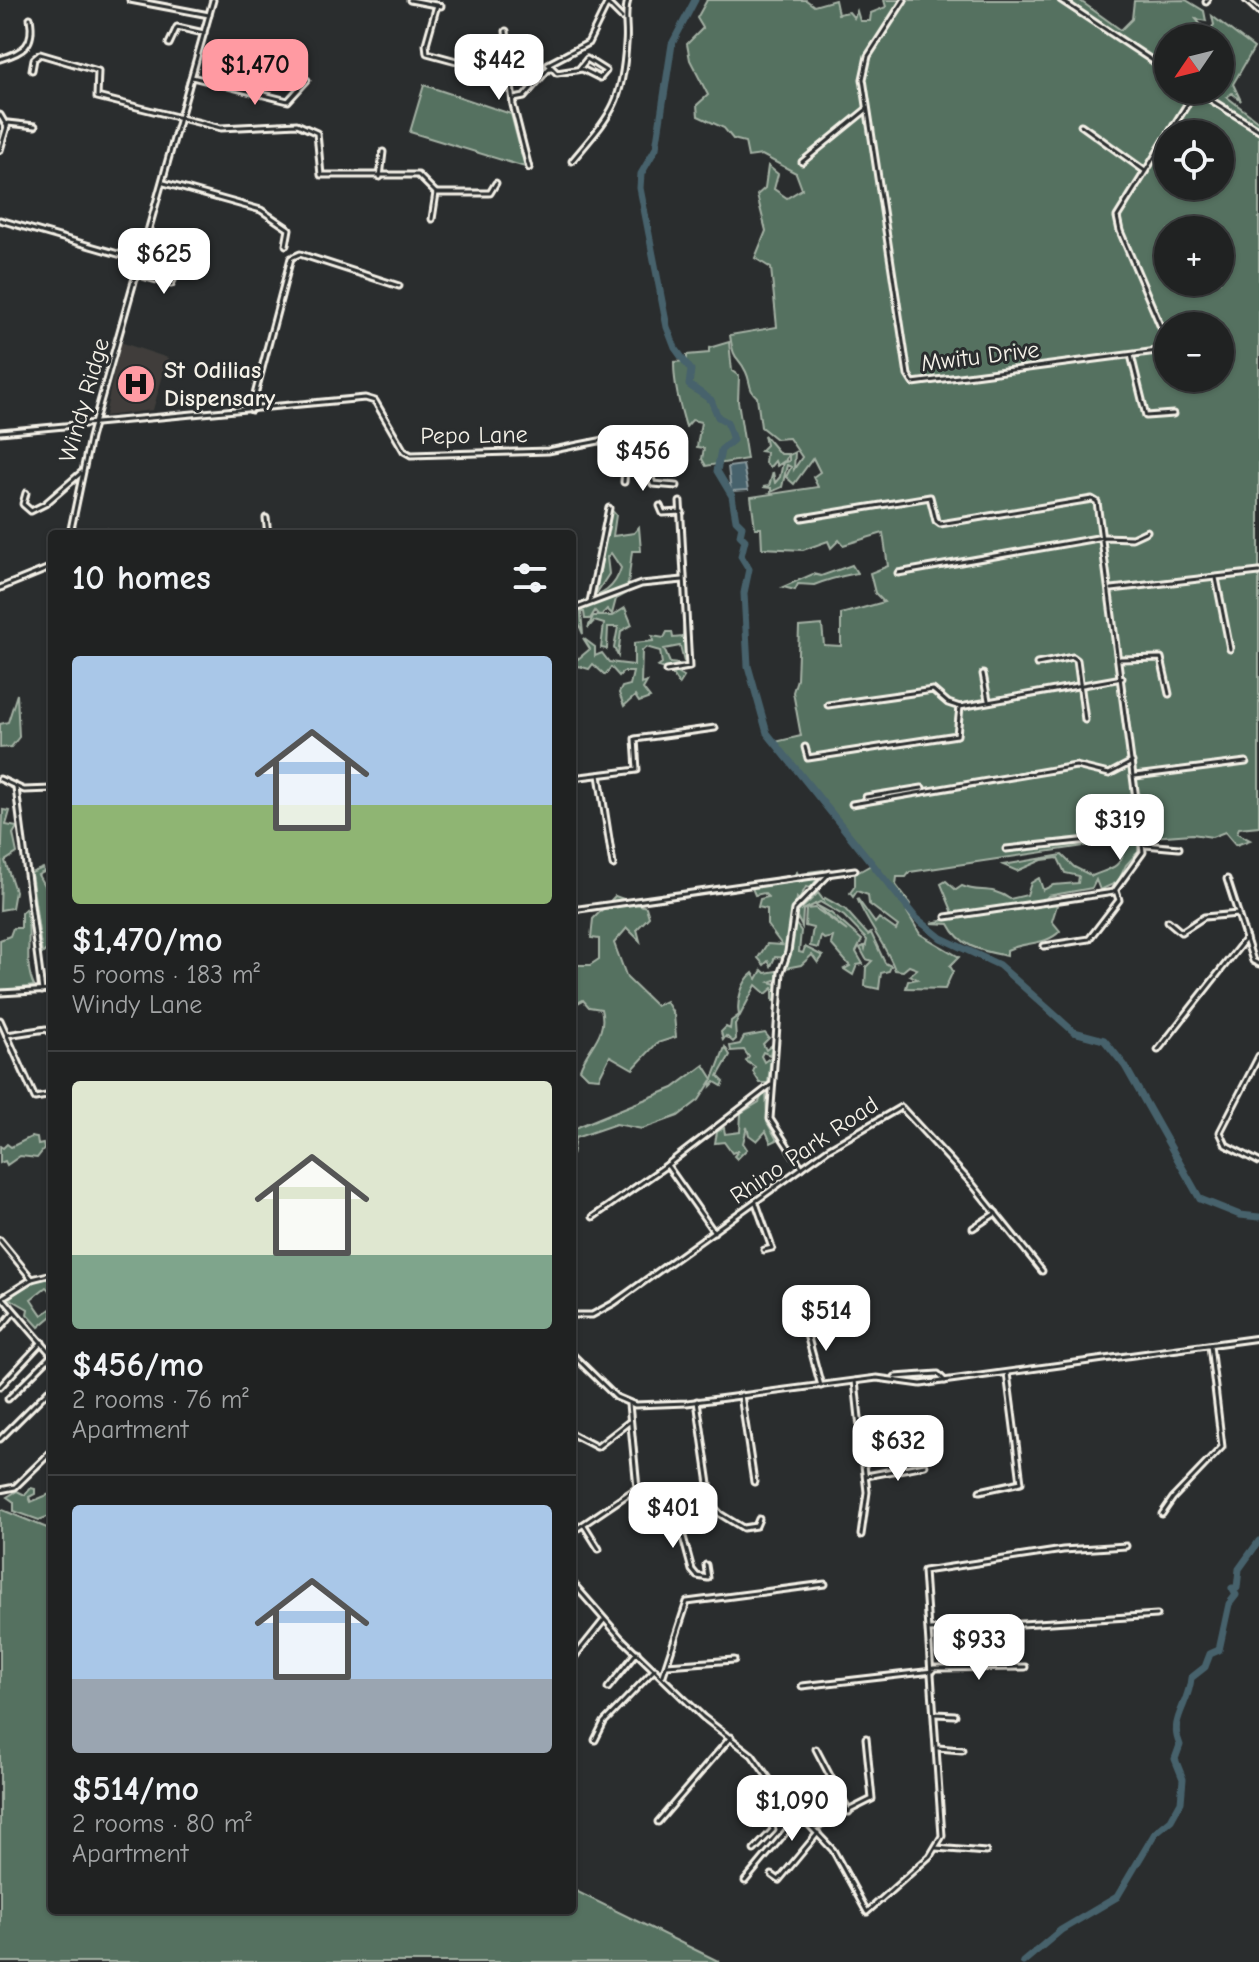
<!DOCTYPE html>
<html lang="en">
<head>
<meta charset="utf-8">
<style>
  :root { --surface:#202222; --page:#2d2f2f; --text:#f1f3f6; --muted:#a2a4a5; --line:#3d3f40; --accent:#ff9aa2 }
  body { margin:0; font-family:"Comic Neue",sans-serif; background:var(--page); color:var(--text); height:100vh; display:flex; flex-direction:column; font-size:30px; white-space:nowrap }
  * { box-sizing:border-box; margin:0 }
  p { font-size:26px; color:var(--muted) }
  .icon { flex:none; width:44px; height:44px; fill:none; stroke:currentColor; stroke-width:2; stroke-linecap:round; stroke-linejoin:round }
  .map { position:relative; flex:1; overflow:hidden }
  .sheet { position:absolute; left:48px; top:530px; width:528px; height:1384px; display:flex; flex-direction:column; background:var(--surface); border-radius:8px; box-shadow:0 2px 6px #0004,0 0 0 2px var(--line) }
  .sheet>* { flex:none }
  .needle { width:52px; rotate:235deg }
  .buttons { position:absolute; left:1154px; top:24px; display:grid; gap:16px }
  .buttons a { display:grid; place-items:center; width:80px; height:80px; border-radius:50%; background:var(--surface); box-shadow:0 2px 6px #0004,0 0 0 2px var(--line); font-size:40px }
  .price { position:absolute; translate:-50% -68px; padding:0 18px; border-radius:16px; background:#fff; color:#222; font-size:26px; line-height:52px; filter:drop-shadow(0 2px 4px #0008) }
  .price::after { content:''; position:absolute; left:50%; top:48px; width:24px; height:18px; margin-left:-12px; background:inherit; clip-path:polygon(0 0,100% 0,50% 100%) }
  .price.current { background:var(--accent); color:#111 }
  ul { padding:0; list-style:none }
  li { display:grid; align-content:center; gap:16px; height:424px; padding:0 24px }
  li+li { border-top:2px solid var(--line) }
  li span { display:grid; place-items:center; height:248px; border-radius:8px; color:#555 }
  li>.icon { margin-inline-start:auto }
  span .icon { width:144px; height:144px; fill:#fffc; stroke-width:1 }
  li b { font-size:34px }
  h2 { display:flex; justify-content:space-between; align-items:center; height:96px; padding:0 24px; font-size:34px }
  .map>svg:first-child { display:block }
  .built { fill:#3f3e3a }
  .green { fill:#557160; stroke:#a4b1a4; stroke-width:2; fill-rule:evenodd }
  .water { fill:#47626c; stroke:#8c9b9e; stroke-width:2 }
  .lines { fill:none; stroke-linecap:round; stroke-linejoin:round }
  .river { stroke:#47626c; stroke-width:7 }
  .street-casing { stroke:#f4f1e8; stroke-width:9 }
  .street { stroke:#2a2d2e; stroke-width:3 }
  .labels { text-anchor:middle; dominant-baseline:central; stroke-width:6; stroke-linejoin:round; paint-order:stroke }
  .street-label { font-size:24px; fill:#f4f1e8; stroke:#2a2d2e }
  .poi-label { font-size:24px; font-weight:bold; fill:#f4f1e8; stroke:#2a2d2e; text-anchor:start }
</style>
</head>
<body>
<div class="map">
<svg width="1259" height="1962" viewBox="0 0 1259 1962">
  <rect width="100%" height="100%" fill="#2a2d2e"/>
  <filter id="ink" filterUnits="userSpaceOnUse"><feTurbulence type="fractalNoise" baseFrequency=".0125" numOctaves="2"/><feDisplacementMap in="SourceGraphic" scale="16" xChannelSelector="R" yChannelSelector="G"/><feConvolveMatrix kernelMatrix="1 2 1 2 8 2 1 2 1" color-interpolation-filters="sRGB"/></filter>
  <g filter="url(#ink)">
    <polygon class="built" points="120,342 168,358 153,410 105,416"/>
    <g class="green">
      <path d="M707,0H806L814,6L835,0L838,14L849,12L854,18L857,11L860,21H870L871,13L886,7L884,0H1079L1121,30L1132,19L1134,1L1186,0L1204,11L1206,21L1196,19L1207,32L1214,25L1212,16L1254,48L1233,84L1241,101L1232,93L1227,97L1259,122V826L1239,828L1237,833L1250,840L1236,845L1225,832L1212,837L1192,834L1138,838V852L1126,865L1118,882L1100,890L1096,880L1092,888L1048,896L1045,900L1057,905L1052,921L1060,931C1046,946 1025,941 1007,950V956C983,951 961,948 949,924L931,923L955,918L941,884L946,881L956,890L962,886C980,894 990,885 1010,899L1027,895L1031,883L1039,878L1043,890L1053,885L1078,883L1079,876L1065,873L1058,858L1042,860L1017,871L1003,865L1062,855L1074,867L1092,876C1107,869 1122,869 1124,849L1113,848L1111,842L910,872L906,877H897L896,885L910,904L907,912L920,934L959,957L950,966L953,971L945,989L906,988L908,981L917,979L910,975L917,969L909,966L903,971L895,970C886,944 867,925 857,898L875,923L879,918L896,930L898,926L869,904L868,895L857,891L853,897L850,893L855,886V874L871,865L775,742L801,736L793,692L797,679L799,627L822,625L824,645L841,646V614L884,602L875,593L870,573L888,566L883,533L843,545L839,540L831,548L828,541L803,550L762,548L761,528H755L751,497L818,487L813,477L820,472L813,458L794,484L786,477L791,467L787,465L782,487L771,492V488L763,487L769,486L773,472L775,483L780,477L783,462L777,466L775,461L770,467L765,463L766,452L760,451L766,445L764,435L780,454H788L785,462L789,461V455L795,452L794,469L802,457L789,438L776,439L761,427L757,397C748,390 751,382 746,372C737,353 734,364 730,335L777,327L771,268L755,258L766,231L757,195L765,188L768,166L778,174L774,189L787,198L802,189L796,173L762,155L748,157L745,142L733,139L724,128L698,116L697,105L708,95L690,60L687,44L703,28L697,18ZM1168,38H1220V90H1168ZM1168,134H1220V186H1168ZM1168,230H1220V282H1168ZM1168,326H1220V378H1168Z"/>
      <polygon points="424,85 511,114 525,167 410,132"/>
      <path d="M729,342L732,371L739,376L738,401L747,459L706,466L702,459L704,448L697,447L701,422L692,420L686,427C679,403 674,384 674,362L687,361V355L709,353V348Z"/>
      <path d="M608,506L616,515L613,536L634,533L639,527L641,551H632L627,593L616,599L612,614L607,609L600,617L595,611L590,619H585L584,612H581L583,634L576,618L581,602C602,595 615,589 621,568L611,553L607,557L609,574L596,594L603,553L596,550L604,546L602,536L606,532L604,517Z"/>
      <path d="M852,565L857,573C842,576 829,579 814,585L798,584L795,590L783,587L813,574L821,576Z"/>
      <polygon points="625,608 632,625 621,631 618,656 614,648 618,627 608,627 607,649 601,648 604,624 594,621 588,628 593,616 612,616"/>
      <polygon points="684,614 688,644 684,662 680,646 664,649 670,663 688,665 684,671 673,671 684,677 679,685 670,671 658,667 662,664 660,651 646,647 642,651 641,684 647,682 643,689 650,698 639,702 635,696 624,706 619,693 622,687 630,685 633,672 623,672 619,676 611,667 605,675 593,664 589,669 579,666 572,672 572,649 578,659 590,649 583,638 595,647 595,656 602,653 609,662 634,665 634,643 653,641 652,636 664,638 667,632 672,632 673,638 683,637"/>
      <polygon points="17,694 19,737 11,747 0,748 0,724 8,722"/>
      <polygon points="3,810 10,811 6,825 17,827 13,834 17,853 5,861 15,891 12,908 0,910"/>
      <polygon points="43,868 44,872 38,875 46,889 52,889 52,945 42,954 31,873"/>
      <polygon points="823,870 811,888 806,887 799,900 797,898 795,915 818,893 824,901 825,898 845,909 868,935 871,933 885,963 891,966 889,971 881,973 879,989 865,986 866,967 872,961 866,959 860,948 864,946 865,949 867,940 844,916 820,902 803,910 802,927 798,919 795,923 801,931 799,952 803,953 805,947 823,956 818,963 812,955 801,965 786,968 788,958 775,957 771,966 768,961 764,965 758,958 767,944 782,945 767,925 767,909 758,907 760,899 768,897 764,893 755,895 752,888 787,882 797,872 800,879 807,879 809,872"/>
      <path d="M615,896L646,907L649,917L637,929L640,941L627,928L614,943L627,978L656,1006L666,1001L674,1015L676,1037L657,1043L633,1069L610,1056L599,1078L588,1077L580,1069C588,1046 608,1035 601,1009L589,1007L583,1000L572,1006V965H590L599,959V939L591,938L593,919Z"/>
      <polygon points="814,904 831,913 862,940 856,952 863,964 857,965 853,975 844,969 850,966 831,944 833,937 824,939 821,936 818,948 810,946 813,928 805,926 806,909 815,908 847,931"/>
      <path d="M25,909C34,936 22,960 34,986L0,991V940L10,936L13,928H21V913Z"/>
      <path d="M762,970L765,973L777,971L778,979L770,982L777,984L776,1002L773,1001V988L766,994L756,985L735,1025L736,1039L733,1042L726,1036L723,1040L721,1032L726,1027L730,1029L731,1021L739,1015C736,1002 742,981 753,973L757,979Z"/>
      <polygon points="765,1033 769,1038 763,1044 766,1050 772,1045 770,1055 763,1052 761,1056 764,1062 771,1057 768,1083 760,1083 753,1072 755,1067 746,1061 749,1057 744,1050 731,1051 730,1046 740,1044 744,1037"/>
      <polygon points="725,1047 730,1055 718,1076 724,1082 722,1086 715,1082 711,1086 712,1080 699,1100 678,1116 642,1129 616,1124 575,1138 572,1155 572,1131 580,1126 673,1088 704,1065 713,1079"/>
      <polygon points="766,1085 767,1122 777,1140 771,1143 766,1131 757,1141 749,1135 747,1127 743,1143 747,1149 737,1159 734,1156 739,1150 732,1153 724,1142 715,1143 717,1132 724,1128 725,1134 740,1132 741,1113 759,1102"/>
      <polygon points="31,1137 37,1138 38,1145 43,1144 44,1149 37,1158 20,1156 7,1165 5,1161 0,1163 0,1146 3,1148 7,1144 11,1147"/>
      <polygon points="52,1271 52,1293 46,1287 31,1299 42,1315 52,1308 52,1316 39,1327 27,1314 28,1309 9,1298 22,1289 23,1281"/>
      <polygon points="31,1488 35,1489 35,1494 29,1497 31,1502 52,1493 52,1515 39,1520 14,1511 14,1502 7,1497 17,1491 25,1495"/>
      <polygon points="0,1509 52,1530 52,1910 572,1910 572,1889 720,1962 0,1962"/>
    </g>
    <polygon class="water" points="743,465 748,490 731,491 728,467"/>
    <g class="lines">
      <g class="river">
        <polyline points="695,0 672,44 656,148 641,174 640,188 667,327 675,348 691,370 689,385 711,400 718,417 727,422 733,440 721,450 717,471 732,496 736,520 742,526 740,535 745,540 741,556 749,569 744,593 748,666 767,733 915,917 941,938 999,965 1074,1032 1104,1040 1125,1066 1200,1199 1240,1215 1259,1217"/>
        <path d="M1023,1962L1061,1930L1117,1897L1155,1833L1171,1820L1181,1802L1183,1779L1175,1759L1180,1745C1168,1720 1189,1705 1191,1678L1205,1667L1210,1654L1219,1650L1229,1604L1236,1595L1232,1588H1237L1239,1569L1259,1541"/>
      </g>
      <defs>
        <g id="street">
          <polyline points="130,0 209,15"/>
          <polyline points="410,0 441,6"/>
          <polyline points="904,0 868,56 863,79 908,375 913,383 1157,351 1165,347 1163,332 1120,231 1117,217 1196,90"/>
          <polyline points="1061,0 1168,71"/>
          <polyline points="1246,0 1259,12"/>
          <polyline points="1206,2 1207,0"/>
          <polyline points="608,4 622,18"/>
          <polyline points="437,5 426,44 427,53 486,69"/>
          <polyline points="506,31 513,105 529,168"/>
          <polyline points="169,44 177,27 204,33"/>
          <path d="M0,59C24,52 35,45 30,18"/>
          <polyline points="579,69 587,59 606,71 600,78 582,69 557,73 548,64 588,43 609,0"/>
          <polyline points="32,70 34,59 40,54 98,71 97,97 221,128 297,124 317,133 321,175 418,175 436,193 432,219"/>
          <polyline points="192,77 288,101 307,80"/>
          <polyline points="1195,90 1259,130"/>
          <polyline points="514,99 524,97 549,68"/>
          <polyline points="0,115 7,127"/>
          <polyline points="1081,125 1145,171"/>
          <polyline points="0,150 8,123 35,126"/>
          <path d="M572,161C611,114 622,106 626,44C628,27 623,16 628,0"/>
          <polyline points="802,162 867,109"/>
          <polyline points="380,177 383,152"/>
          <polyline points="164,183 261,210 289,229 286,245"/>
          <polyline points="436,193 490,193 496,183"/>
          <polyline points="0,220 139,260"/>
          <polyline points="135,274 171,284 176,274"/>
          <polyline points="152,278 157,263"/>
          <polyline points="1131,355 1146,416 1173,414"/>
          <polyline points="251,410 291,258 300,254 399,286"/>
          <polyline points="0,432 365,398 375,401 404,451 411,455 548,451 650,431"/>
          <polyline points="645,458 653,484 677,486"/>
          <polyline points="624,482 627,443"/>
          <polyline points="26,493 23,504 31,511 45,504 81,473"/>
          <polyline points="660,506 663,513 682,512"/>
          <polyline points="266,518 268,534"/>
          <polyline points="802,518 930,497 936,521 940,524 1092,499 1097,502 1143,852 1114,892 946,917"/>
          <polyline points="70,532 106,532"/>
          <polyline points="70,534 90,438 213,0"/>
          <polyline points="898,573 1103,537 1132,538 1147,531"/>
          <polyline points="1216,578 1230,649"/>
          <polyline points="0,588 52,567"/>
          <polyline points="1112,589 1259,572"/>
          <polyline points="590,602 609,508"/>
          <polyline points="572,610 641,584 683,580"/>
          <polyline points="1120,659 1161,658 1169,694"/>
          <polyline points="1037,664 1073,657 1077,660 1085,720"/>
          <polyline points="666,671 689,667 680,502"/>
          <polyline points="983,674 988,700"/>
          <polyline points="828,705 933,690 948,703 960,707 1122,678"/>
          <polyline points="805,747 808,758 957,735 960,707"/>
          <polyline points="599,775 613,865"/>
          <polyline points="1135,776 1246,762"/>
          <polyline points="572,778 637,770 635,739 715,728"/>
          <polyline points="0,779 24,790 52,789"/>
          <polyline points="16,788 42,991"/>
          <polyline points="866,797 922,788"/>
          <polyline points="852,804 1076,766 1109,774 1132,762"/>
          <polyline points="1086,811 1094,839"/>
          <polyline points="1145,845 1179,848"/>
          <polyline points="1006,849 1143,834"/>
          <polyline points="1227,879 1238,913"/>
          <polyline points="572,910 855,870"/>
          <polyline points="1168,921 1181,932 1204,917 1238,914 1253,961 1259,964"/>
          <polyline points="1044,946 1089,939 1119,900 1116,891"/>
          <polyline points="0,993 52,990"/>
          <polyline points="0,1020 35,1098 52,1095"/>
          <polyline points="7,1035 46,1029 52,1033"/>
          <polyline points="1158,1050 1246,938"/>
          <polyline points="1259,1056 1220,1132 1226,1145 1259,1162"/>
          <polyline points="667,1165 771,1085"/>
          <polyline points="802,1168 770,1119 781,972 788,952 794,910 830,873"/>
          <polyline points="756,1203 772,1248 764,1250"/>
          <polyline points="593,1217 667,1165 714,1232"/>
          <polyline points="973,1228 996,1213"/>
          <polyline points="0,1240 32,1279"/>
          <polyline points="3,1298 52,1355"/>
          <polyline points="0,1299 32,1279 52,1274"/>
          <polyline points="572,1315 592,1315 614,1303 828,1149 901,1107 973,1185 1042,1271"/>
          <polyline points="805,1327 821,1386"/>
          <polyline points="0,1329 14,1312"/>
          <polyline points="572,1354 616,1397 635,1405 687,1403 877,1378 921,1384 1259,1338"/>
          <polyline points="895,1377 938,1374 945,1381"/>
          <polyline points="855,1381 867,1492 861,1535"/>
          <polyline points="0,1387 42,1342"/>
          <polyline points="741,1395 754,1482"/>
          <polyline points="8,1399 52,1355"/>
          <polyline points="697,1401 712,1505 720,1514 743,1528 756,1526 759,1519"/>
          <polyline points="572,1434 597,1447 629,1422"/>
          <polyline points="0,1439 52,1387"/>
          <polyline points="866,1476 925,1465"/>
          <polyline points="0,1490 15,1487 52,1451"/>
          <polyline points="980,1491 1021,1482 1007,1373"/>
          <polyline points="1162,1514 1173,1498 1222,1447 1210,1345"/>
          <polyline points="584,1525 599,1549"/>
          <polyline points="572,1532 637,1488 629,1404"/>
          <polyline points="706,1565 708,1578 697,1576 692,1570 676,1511 679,1506 711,1501"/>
          <polyline points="572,1582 620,1637 703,1717 752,1755 780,1794 833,1850 867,1912 930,1856 942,1836 924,1571 1063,1550 1126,1546"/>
          <polyline points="930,1630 1157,1615"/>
          <polyline points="572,1660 604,1620"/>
          <polyline points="667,1665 734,1660"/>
          <polyline points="933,1668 1025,1667"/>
          <polyline points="663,1675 687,1602 825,1584"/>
          <polyline points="802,1686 933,1671"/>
          <polyline points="608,1688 637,1652"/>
          <polyline points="935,1714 955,1715"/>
          <polyline points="595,1740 604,1722 655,1669"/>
          <polyline points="938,1748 962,1750"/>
          <polyline points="816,1749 849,1812"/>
          <polyline points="658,1822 731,1737"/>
          <polyline points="816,1827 872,1799 866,1738"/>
          <polyline points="936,1848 986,1852"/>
          <polyline points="754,1850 773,1830 770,1819 787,1801"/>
          <polyline points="772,1875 779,1880 818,1833"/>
          <polyline points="745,1881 800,1815"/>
        </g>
      </defs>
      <use href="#street" class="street-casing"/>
      <use href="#street" class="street"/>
    </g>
  </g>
  <defs>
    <symbol id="hospital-disc" viewBox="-11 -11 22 22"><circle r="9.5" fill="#ff9aa2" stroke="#2a2d2e"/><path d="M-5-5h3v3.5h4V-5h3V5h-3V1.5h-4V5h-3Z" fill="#111"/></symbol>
  </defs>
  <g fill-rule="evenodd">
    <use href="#hospital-disc" x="114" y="362" width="44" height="44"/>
  </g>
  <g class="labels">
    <g class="street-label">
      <text transform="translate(980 356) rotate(-7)">Mwitu Drive</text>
      <text transform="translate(84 400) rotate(-74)">Windy Ridge</text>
      <text transform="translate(474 435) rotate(-1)">Pepo Lane</text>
      <text transform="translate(804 1150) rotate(-34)">Rhino Park Road</text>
    </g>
    <g class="poi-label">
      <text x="164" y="370">St Odilias<tspan x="164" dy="28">Dispensary</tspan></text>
    </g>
  </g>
</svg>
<div class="buttons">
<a><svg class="needle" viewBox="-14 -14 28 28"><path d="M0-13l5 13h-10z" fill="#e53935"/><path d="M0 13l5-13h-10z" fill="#a2a4a5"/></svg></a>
<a><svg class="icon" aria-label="locate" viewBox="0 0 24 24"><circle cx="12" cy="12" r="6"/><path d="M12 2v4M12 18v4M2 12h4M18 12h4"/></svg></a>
<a>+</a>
<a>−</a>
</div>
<b class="price" style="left:499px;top:102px">$442</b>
<b class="price current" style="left:255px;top:107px">$1,470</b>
<b class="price" style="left:164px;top:296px">$625</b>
<b class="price" style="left:643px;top:493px">$456</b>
<b class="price" style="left:1120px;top:862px">$319</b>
<b class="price" style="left:826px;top:1353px">$514</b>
<b class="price" style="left:898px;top:1483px">$632</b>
<b class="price" style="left:673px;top:1550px">$401</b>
<b class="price" style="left:979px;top:1682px">$933</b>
<b class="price" style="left:792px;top:1843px">$1,090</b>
<section class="sheet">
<h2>10 homes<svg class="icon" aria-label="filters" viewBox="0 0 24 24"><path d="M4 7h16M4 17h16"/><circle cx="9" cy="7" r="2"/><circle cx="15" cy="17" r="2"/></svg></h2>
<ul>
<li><span style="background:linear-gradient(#a9c7e8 60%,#8fb573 0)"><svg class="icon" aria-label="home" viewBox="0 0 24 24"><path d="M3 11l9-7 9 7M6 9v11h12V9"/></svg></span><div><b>$1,470/mo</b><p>5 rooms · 183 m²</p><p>Windy Lane</p></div></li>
<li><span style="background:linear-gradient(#dfe7d0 70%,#7fa58c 0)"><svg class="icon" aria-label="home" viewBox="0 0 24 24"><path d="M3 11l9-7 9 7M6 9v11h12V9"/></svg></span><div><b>$456/mo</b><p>2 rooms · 76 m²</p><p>Apartment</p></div></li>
<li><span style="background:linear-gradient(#a9c7e8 70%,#9aa5b1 0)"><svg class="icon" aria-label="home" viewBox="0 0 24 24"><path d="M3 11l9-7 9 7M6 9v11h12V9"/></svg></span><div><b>$514/mo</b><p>2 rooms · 80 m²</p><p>Apartment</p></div></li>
</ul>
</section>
</div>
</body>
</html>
